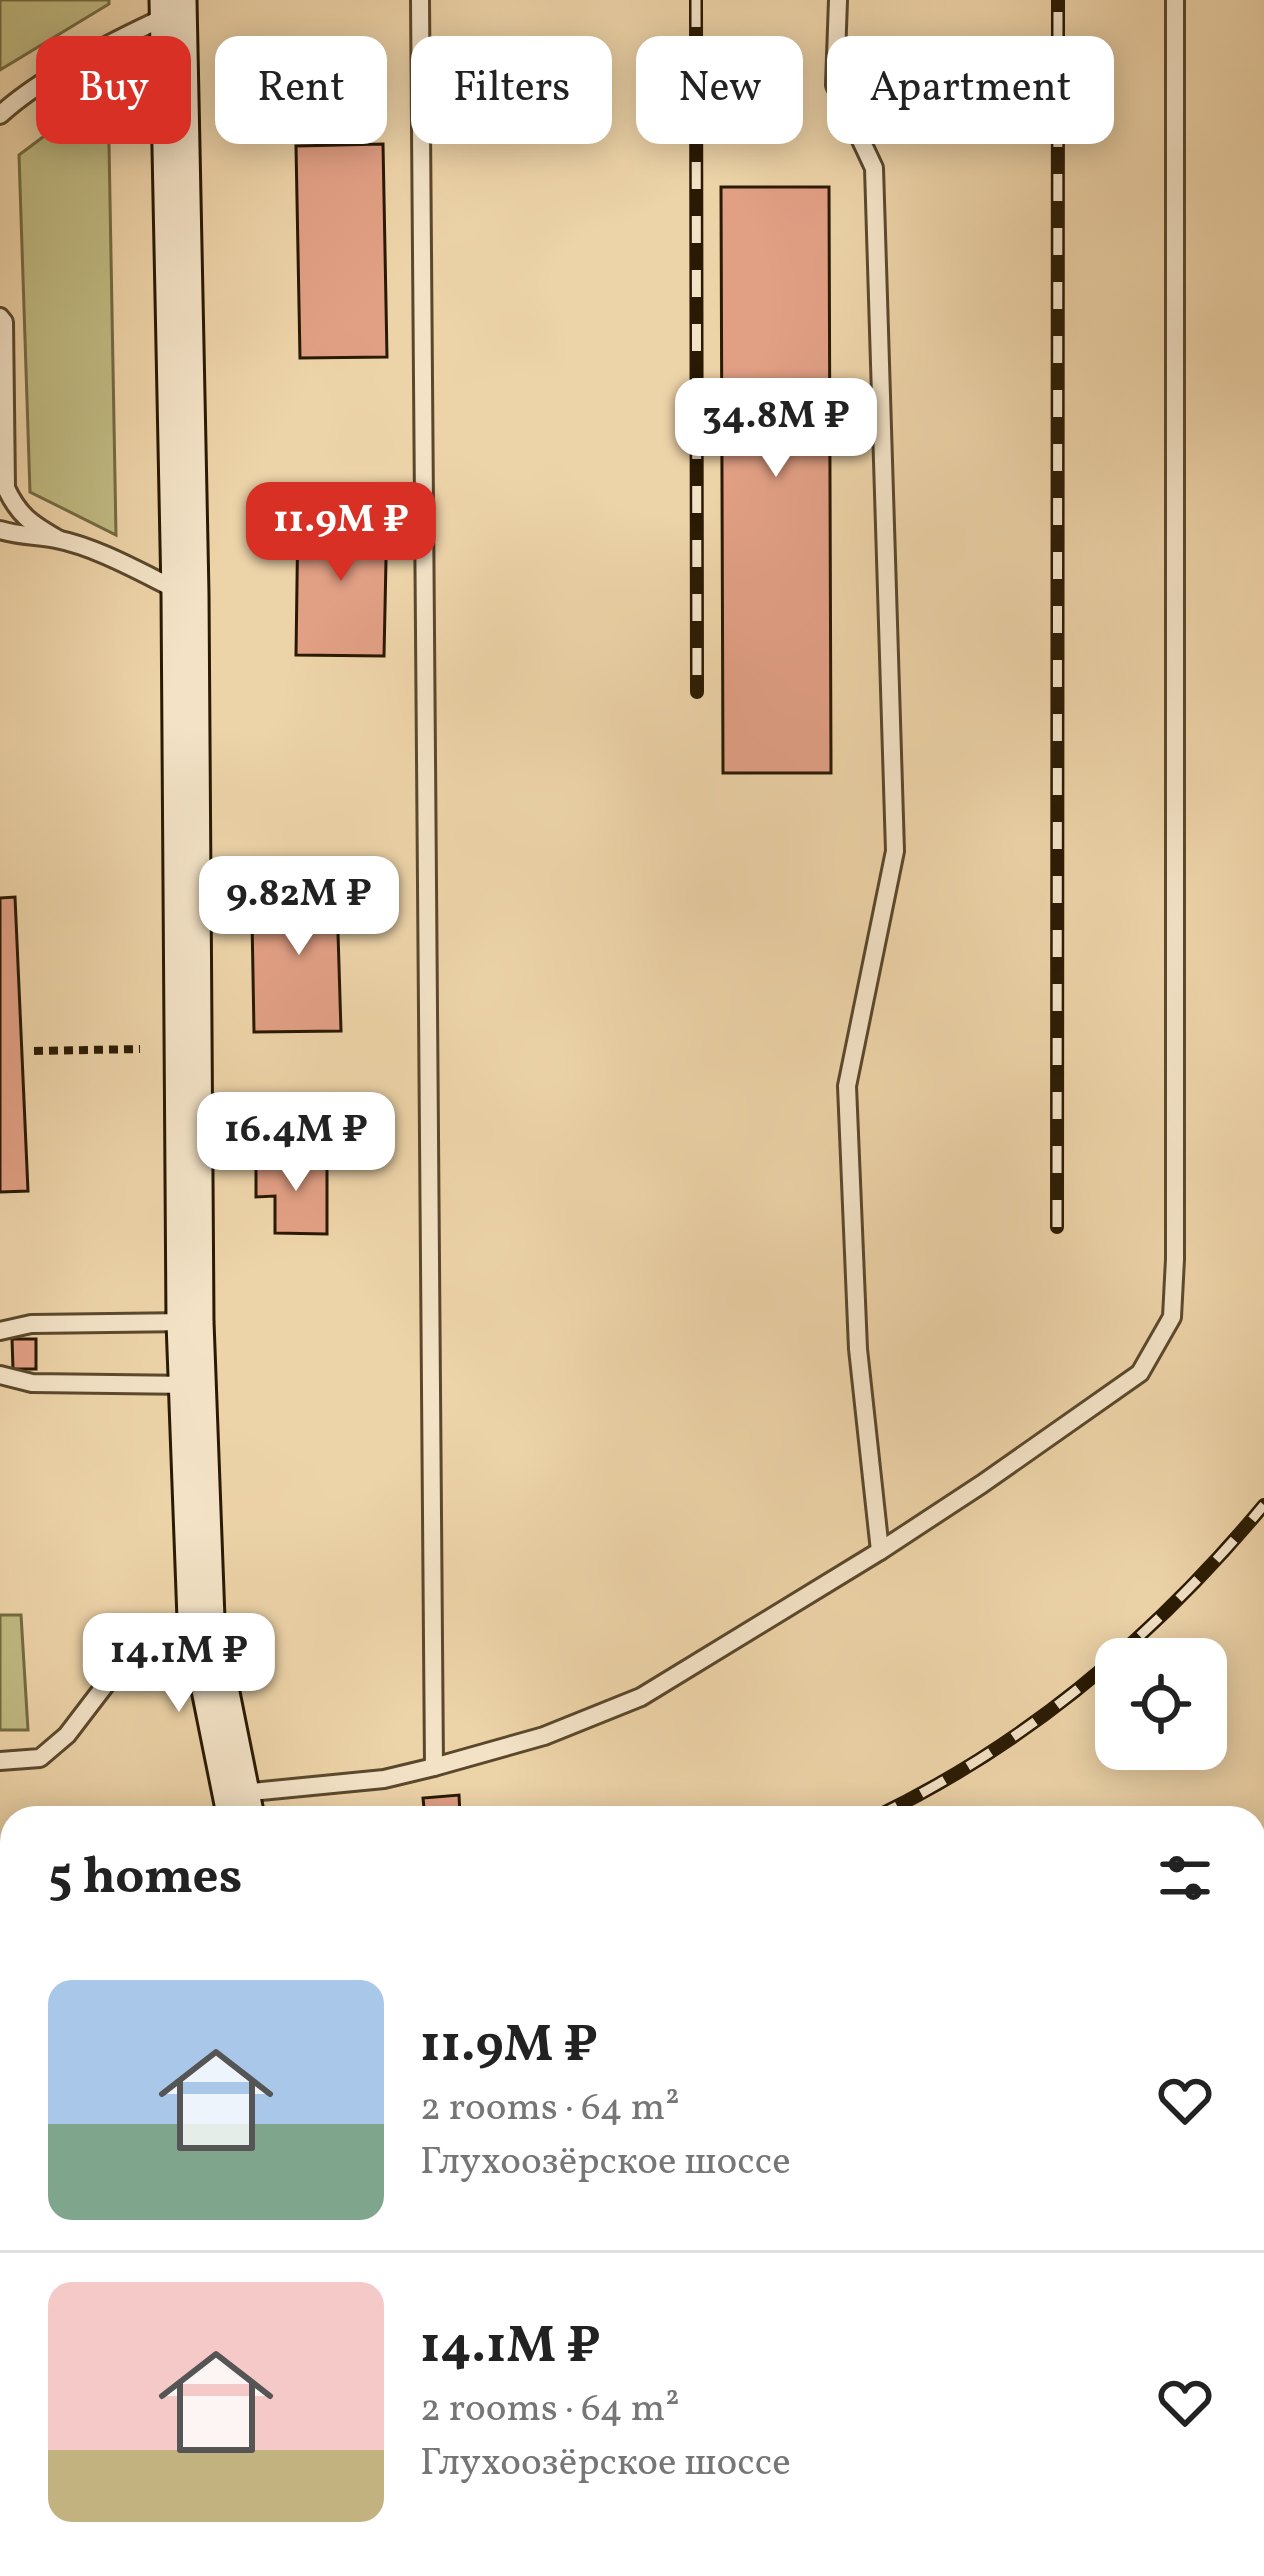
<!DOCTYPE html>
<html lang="en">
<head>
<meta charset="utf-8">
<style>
  :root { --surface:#fff; --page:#f2f2f2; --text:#222; --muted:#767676; --line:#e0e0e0; --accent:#d93025 }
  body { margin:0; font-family:Vollkorn,serif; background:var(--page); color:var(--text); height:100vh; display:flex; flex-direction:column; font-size:45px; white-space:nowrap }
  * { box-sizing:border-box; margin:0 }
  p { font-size:39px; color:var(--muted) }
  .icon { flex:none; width:66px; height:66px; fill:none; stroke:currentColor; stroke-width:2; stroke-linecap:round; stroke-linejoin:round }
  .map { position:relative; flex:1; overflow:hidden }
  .sheet { position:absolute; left:0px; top:1806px; width:1266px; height:771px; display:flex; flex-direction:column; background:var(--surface); border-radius:36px 36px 0 0; box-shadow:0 6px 30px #0003 }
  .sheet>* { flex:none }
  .banner { position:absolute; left:36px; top:36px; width:1194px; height:108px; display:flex; gap:24px }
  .tools { position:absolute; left:1095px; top:1638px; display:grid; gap:24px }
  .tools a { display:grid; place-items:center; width:132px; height:132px; border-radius:24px; background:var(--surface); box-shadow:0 6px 30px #0003; font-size:60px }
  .price { position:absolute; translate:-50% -102px; padding:0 27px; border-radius:24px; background:#fff; color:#222; font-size:39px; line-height:78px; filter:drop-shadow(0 3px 6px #0008) }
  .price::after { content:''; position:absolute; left:50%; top:72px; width:36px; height:27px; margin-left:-18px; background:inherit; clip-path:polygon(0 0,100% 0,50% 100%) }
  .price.on { background:var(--accent); color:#fff }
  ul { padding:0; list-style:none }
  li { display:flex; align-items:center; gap:36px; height:300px; padding:0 48px }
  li+li { border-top:3px solid var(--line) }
  li span { display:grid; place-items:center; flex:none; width:336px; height:240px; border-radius:24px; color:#555 }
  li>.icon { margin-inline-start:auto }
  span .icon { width:144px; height:144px; fill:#fffc; stroke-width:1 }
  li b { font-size:51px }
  h2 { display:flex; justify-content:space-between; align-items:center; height:144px; padding:0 48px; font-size:51px }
  .tag { padding:0 42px; border-radius:24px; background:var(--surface); box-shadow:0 6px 30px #0003; font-size:42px; line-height:108px }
  .tag.on { background:var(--accent); color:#fff }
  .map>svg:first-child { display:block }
  .green { fill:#c0ba82; stroke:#756a42; stroke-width:3 }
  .building { fill:#e19f84; stroke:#2a1a03; stroke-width:3 }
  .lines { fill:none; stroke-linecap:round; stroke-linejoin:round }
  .lane-casing { stroke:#5b482c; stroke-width:22 }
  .street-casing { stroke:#5b482c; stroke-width:39 }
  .secondary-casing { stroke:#2a1a03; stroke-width:51 }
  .path { stroke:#2a1a03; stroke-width:8; stroke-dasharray:9 6; stroke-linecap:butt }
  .lane { stroke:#f3e2c6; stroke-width:16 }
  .street { stroke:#f3e2c6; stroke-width:33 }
  .secondary { stroke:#f3e2c6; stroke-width:45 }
  .rail-casing { stroke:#2a1a03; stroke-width:14 }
  .rail { stroke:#f3e2c6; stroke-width:9; stroke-dasharray:27; stroke-linecap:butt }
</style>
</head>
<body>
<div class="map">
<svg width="1264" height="2576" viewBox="0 0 1264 2576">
  <rect width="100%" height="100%" fill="#edd3a8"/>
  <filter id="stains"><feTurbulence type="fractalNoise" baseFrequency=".00167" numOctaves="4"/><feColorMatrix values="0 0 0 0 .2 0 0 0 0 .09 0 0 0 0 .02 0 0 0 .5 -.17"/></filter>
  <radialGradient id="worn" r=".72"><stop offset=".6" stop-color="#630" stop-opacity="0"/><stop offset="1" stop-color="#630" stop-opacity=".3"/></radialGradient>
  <g class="green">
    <polygon points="0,0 109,0 109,4 0,70"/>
    <polygon points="108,88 116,535 30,492 19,155"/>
    <polygon points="0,1615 21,1615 28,1730 0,1730"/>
  </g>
  <g class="building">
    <polygon points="383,144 387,357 300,358 296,146"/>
    <polygon points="721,187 829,187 831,773 723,773"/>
    <polygon points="298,511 387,513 384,656 296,655"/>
    <polygon points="336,867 341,1031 254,1032 252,918 285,918 284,869"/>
    <polygon points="15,897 28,1191 0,1192 0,898"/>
    <polygon points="256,1161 327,1161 327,1234 275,1233 275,1196 256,1197"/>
    <polygon points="12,1339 36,1339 36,1369 13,1369"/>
    <polygon points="459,1795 460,1816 425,1818 423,1798"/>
    <polygon points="1254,1988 1264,1990 1264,2170 1254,2168"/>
    <polygon points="1254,2394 1264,2397 1264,2439 1254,2437"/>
    <polygon points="1254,2498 1264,2505 1264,2565 1257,2576 1229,2576 1213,2565 1254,2565"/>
    <polygon points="173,2565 363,2565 359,2576 169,2576"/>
  </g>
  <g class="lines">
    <defs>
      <g id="lane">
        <polyline points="838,0 835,85 874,168 895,851 847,1086 858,1349 880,1551"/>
        <path d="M0,115C41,77 115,40 167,16"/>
        <path d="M0,317L4,322L6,488C19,516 32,524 58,539"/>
        <path d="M0,530C19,536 37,535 56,539C97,547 142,573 179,591"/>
        <polyline points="0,1331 31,1324 189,1322"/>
        <polyline points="0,1375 32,1383 192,1385"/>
        <polyline points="0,1761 40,1758 67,1735 122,1663 154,1636 200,1619"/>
        <polyline points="434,1767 544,1736 641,1697 880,1551 982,1484 1140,1373 1172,1317 1175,1259 1175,0"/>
        <polyline points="242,1793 384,1779 434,1767 420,0"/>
        <polyline points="457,2565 457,2576"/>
        <polyline points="631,2565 656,2576"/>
      </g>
      <g id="street">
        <polyline points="0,2388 12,2373"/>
        <polyline points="1056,2565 1070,2576"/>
      </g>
      <g id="secondary">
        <polyline points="173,0 185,594 190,1322 201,1619 241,1818"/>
        <polyline points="0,2327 12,2318"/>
      </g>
    </defs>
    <use href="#lane" class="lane-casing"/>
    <use href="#street" class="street-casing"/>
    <use href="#secondary" class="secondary-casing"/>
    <polyline class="path" points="34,1051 140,1049"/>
    <use href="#lane" class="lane"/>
    <use href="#street" class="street"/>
    <use href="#secondary" class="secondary"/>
    <defs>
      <g id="rail">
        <polyline points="696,0 697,692"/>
        <polyline points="1057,1227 1058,0"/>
        <path d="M873,1818C1026,1745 1156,1635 1264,1505"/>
      </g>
    </defs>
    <use href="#rail" class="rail-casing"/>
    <use href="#rail" class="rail"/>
  </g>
  <rect width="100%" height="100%" filter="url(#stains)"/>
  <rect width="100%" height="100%" fill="url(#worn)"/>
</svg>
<div class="tools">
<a><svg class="icon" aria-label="locate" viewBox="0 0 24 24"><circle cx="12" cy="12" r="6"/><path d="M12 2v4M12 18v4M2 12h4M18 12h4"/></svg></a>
</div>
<b class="price" style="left:776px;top:480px">34.8M ₽</b>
<b class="price on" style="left:341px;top:584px">11.9M ₽</b>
<b class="price" style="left:299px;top:958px">9.82M ₽</b>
<b class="price" style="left:296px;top:1194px">16.4M ₽</b>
<b class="price" style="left:179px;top:1715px">14.1M ₽</b>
<div class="banner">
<a class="tag on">Buy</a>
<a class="tag">Rent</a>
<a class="tag">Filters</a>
<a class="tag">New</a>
<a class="tag">Apartment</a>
</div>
<section class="sheet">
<h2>5 homes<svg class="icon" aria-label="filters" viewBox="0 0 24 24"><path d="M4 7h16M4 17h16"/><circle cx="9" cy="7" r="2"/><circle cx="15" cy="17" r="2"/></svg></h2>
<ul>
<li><span style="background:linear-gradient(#a9c7e8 60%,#7fa58c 0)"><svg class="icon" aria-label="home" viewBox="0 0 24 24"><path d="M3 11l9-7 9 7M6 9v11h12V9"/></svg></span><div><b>11.9M ₽</b><p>2 rooms · 64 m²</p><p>Глухоозёрское шоссе</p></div><svg class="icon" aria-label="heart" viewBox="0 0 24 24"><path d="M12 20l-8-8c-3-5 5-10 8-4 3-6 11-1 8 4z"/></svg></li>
<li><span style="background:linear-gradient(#f6c9c9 70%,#c2b280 0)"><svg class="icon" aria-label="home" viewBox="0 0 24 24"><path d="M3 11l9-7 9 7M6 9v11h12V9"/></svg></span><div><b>14.1M ₽</b><p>2 rooms · 64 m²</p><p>Глухоозёрское шоссе</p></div><svg class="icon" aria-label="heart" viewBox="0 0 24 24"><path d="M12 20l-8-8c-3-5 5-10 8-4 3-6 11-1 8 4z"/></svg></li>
</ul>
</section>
</div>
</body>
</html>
